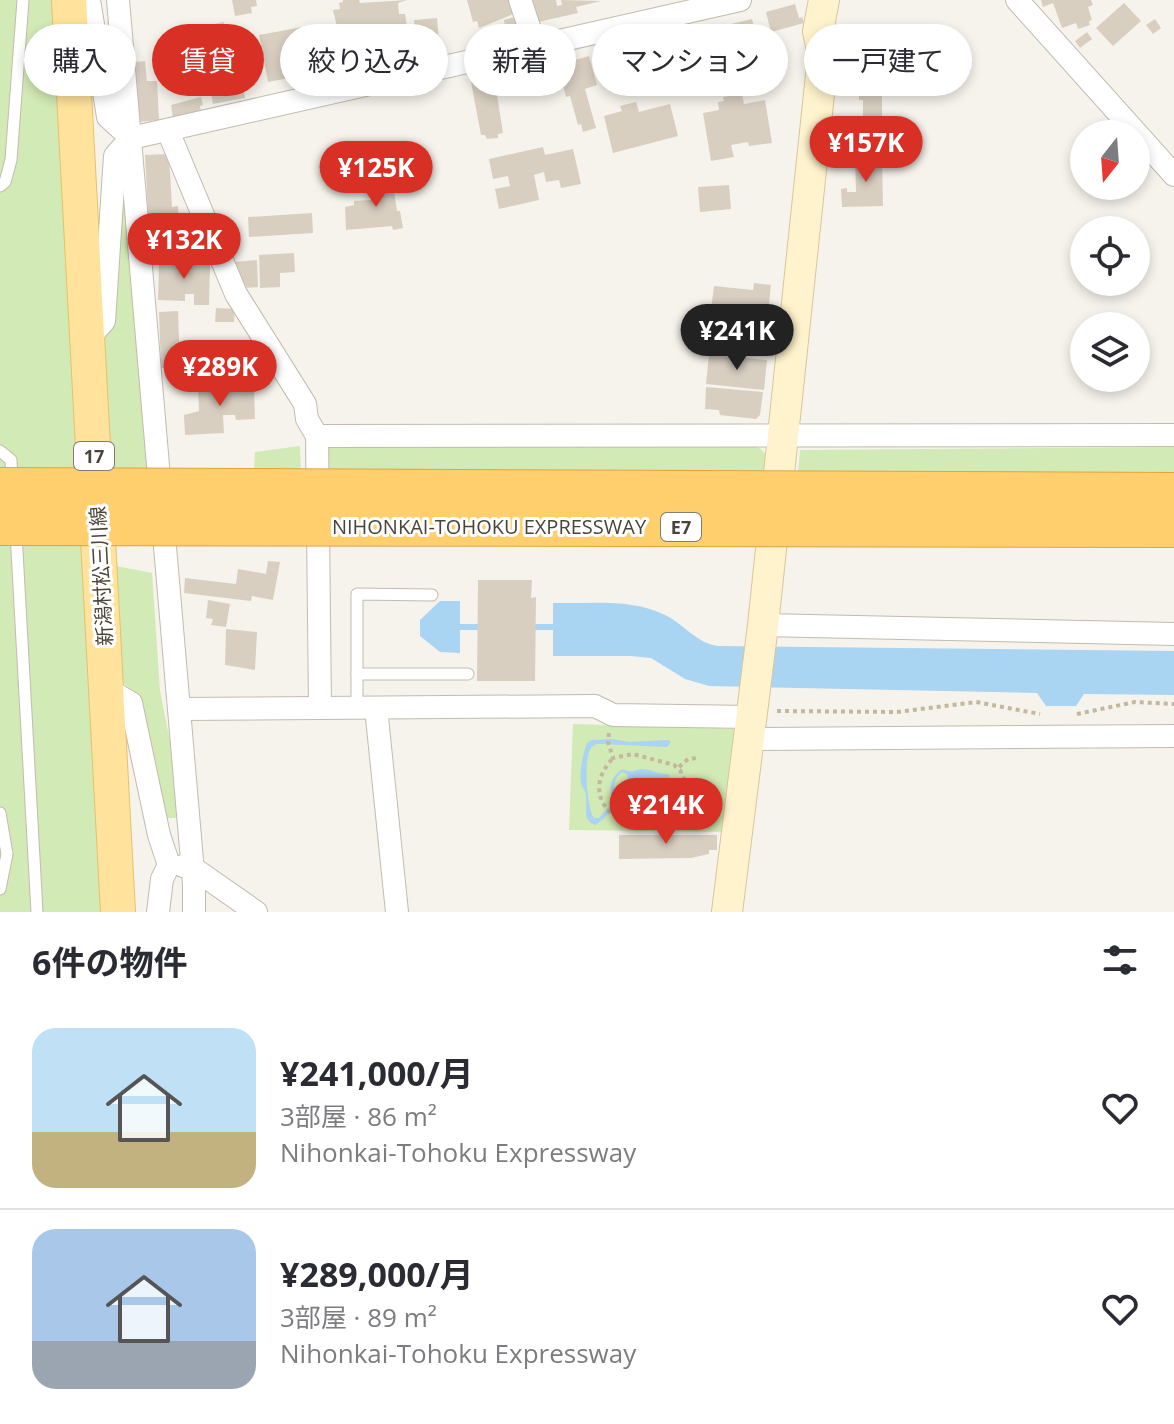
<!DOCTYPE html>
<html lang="ja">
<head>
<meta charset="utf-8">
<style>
  :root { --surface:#fff; --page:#f7f7f7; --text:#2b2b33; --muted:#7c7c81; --line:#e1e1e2; --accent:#d93025 }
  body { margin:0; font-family:"Open Sans","Noto Sans JP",sans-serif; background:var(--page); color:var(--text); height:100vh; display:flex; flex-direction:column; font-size:30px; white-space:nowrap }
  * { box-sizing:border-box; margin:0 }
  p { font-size:26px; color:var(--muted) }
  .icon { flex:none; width:44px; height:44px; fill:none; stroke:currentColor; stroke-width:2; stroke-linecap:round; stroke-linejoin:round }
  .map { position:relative; height:912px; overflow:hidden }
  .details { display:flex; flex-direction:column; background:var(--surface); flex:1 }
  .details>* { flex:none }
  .banner { position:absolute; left:24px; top:24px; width:1126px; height:72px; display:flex; gap:16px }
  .needle { width:52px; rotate:197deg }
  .buttons { position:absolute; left:1070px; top:120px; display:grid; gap:16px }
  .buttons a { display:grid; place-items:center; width:80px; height:80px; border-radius:50%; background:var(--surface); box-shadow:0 4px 12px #0003; font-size:40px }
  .price { position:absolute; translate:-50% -68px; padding:0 18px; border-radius:28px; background:var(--accent); color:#fff; font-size:26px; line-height:52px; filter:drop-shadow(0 2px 4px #0008) }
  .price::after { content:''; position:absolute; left:50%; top:48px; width:24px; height:18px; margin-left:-12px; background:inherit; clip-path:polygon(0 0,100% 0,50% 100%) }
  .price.active { background:#222; color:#fff }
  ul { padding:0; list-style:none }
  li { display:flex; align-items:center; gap:24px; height:200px; padding:0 32px }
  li+li { border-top:2px solid var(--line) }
  li span { display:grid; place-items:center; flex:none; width:224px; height:160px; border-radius:24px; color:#555 }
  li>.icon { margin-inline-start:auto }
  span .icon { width:96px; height:96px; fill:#fffc; stroke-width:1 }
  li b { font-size:34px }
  h2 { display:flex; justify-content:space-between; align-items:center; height:96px; padding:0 32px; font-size:34px }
  .pill { padding:0 28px; border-radius:36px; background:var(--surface); box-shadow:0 4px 12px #0003; font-size:28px; line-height:72px }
  .pill.active { background:var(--accent); color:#fff }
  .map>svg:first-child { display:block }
  .green { fill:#d2eab5 }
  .water { fill:#a9d4f2 }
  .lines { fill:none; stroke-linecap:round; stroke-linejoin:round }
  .stream { stroke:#a9d4f2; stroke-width:6 }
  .building { fill:#d8cfc1 }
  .lane-casing { stroke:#c2bbae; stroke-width:13 }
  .street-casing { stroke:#c2bbae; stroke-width:24 }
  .secondary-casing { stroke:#d6c79b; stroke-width:32 }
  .primary-casing { stroke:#e6c16a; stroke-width:36 }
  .path { stroke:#c4b79f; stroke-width:4; stroke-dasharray:4 4; stroke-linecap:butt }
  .lane { stroke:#fff; stroke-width:11 }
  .street { stroke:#fff; stroke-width:22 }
  .secondary { stroke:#fff3cd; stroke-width:30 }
  .primary { stroke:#ffe39c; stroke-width:34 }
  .highway-bridge-casing { stroke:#e0a43c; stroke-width:42; stroke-linecap:butt }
  .highway-bridge { stroke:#ffcf6e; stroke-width:40 }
  .labels { text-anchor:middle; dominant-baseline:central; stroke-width:6; stroke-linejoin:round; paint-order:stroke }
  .shield { fill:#fff; stroke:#817c74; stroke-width:2 }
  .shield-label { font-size:18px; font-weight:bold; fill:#4b4439 }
  .street-label { font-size:20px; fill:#4b4439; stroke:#fff }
</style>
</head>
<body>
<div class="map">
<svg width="1174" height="912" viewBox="0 0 1174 912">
  <rect width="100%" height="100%" fill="#f6f3ec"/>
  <g class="green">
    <polygon points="0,0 53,0 67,290 91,562 111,912 0,912"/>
    <polygon points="124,156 152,474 104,473 93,367"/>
    <polygon points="329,444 752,445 761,449 767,456 764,473 322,474 320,450"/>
    <polygon points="300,446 301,474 254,471 255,452"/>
    <polygon points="1174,447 1174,475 798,473 800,450"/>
    <polygon points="111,565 152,573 160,691 185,817 158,819 138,700 117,675"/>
    <polygon points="573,724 737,729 728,832 569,830"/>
  </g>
  <g class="water">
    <polygon points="440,601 460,601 460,653 440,652 420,636 420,620"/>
    <path d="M553,603C589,604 632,598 665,615C684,624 696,643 718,646L1174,651V695L1084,694L1076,706H1046L1037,693L709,686L685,679L651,658L631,656H553Z"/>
    <path d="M612,739L629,742L668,740L671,742L667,747L603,744C597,744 595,743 591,748C583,759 587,809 594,818H599L613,802C608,789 610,778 622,769C634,774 632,770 642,769C651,769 659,775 669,774L670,779C653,798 662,809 678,825L676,830L662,816L649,815L630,798V792L623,787L628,779L627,774L622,772C610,781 616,791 616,803C611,811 603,821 595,825C581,819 588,808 586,796C585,788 583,790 581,783C579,772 583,753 587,743L592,740Z"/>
  </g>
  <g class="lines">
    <g class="stream">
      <polyline points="453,627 482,627"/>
      <polyline points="529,627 558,627"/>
    </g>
  </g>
  <g class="building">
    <polygon points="232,0 256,0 257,6 251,7 252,13 235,16"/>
    <polygon points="343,0 359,0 360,3 407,0 398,3 399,14 405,14 408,32 389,35 387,24 376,26 379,38 368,40 369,45 389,41 392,57 361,62 363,69 341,73 335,42 343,40 345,47 349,46 346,26 337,27 333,10 340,9 339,3 343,2"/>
    <polygon points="467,0 512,0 516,13 479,28 477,21 473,22"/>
    <polygon points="532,0 556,0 557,6 562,5 561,0 601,1 576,7 578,13 538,22"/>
    <polygon points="1041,0 1091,0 1093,5 1088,7 1092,20 1089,21 1090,25 1078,29 1076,23 1062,28 1053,3 1043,7"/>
    <polygon points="1124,3 1141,21 1113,46 1096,28"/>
    <polygon points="795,4 799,18 802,17 804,23 771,32 766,12"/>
    <polygon points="517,16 523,35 506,40 504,20"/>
    <polygon points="437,18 439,40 416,41 414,20"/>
    <polygon points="752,19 761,56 723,65 720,53 733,50 727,25"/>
    <polygon points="1155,19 1161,28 1153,34 1146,25"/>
    <polygon points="224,22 229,47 223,48 226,69 207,72 206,64 197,65 199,79 174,82 168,46 182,43 181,33 197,30 199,39 210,37 209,25"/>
    <polygon points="313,25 315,43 308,44 309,72 294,75 291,61 286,61 289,78 268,82 259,35"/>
    <polygon points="499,26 503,41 486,46 482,32"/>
    <polygon points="1087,32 1092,39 1080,48 1075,41"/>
    <polygon points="870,47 885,47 885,66 869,65"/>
    <polygon points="589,56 597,85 585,89 596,128 583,132 581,124 578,125 570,96 566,97 558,65"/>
    <polygon points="145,61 147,81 157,81 159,120 138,122 134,62"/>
    <polygon points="548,64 552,83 518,91 513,72"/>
    <polygon points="488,78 490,84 495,82 503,133 498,134 498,138 487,139 485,135 481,135 471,82"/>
    <polygon points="242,79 245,98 213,104 210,85"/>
    <polygon points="869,79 881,80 882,84 882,150 850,149 850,122 858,122 858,118 863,118 863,100 859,100 859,84 869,84"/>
    <polygon points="742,94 744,104 765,100 772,143 749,146 748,142 731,145 734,157 711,161 703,113 719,110 718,102 724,101 723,97"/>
    <polygon points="201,97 203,105 200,106 201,112 173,118 171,105"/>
    <polygon points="636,102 639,112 670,104 678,136 613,153 604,116 622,111 620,106"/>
    <polygon points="543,147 545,155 573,149 581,184 561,188 559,180 546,182 544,172 534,175 539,200 499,209 495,189 510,186 508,176 493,179 489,159"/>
    <polygon points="169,154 172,207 178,206 179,228 149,230 145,155"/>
    <polygon points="855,156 882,156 883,206 842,207 841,189 847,188 847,192 856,192"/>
    <polygon points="391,171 397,211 400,211 403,228 393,230 392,226 346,230 345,207 354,205 354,201 371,200 372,194 381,186 379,173"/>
    <polygon points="729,185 731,209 700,212 698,187"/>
    <polygon points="312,213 313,233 249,237 248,217"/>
    <polygon points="294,253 295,272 280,273 280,287 260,288 259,255"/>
    <polygon points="166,255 182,255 182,263 210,264 209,305 194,305 194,294 185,294 185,301 158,300 159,263 166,263"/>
    <polygon points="257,260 258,287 243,288 234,262"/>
    <polygon points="754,283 771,285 764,354 706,348 714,286 753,290"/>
    <polygon points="216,308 235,309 234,322 215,322"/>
    <polygon points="178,311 180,367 161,368 159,312"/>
    <polygon points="248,343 258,357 246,365 236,351"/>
    <polygon points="709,355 767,360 764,390 706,384"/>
    <polygon points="225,380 225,388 254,387 255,419 236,420 235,415 223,415 224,433 185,435 184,415 199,411 198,389 210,388 210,381"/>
    <polygon points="706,387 763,392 760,415 756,419 720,415 719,410 705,409"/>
    <polygon points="268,561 280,562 273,600 252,596 251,601 184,593 185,578 236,584 238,569 266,574"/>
    <polygon points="478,580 532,580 531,598 536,597 535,681 477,681"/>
    <polygon points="208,600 230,604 226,627 211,625 213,619 206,618"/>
    <polygon points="226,629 257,632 255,670 225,665"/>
    <polygon points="619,835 717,835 717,850 709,850 709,854 691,858 619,859"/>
  </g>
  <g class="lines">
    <defs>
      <g id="lane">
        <polyline points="0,186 5,182 11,160 23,0"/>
        <polyline points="0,451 11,460 12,480"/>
        <polyline points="16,533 37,912"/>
        <polyline points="357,674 468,674"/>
        <polyline points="357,708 357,594 432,595"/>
        <polyline points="0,813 7,854 0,889"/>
      </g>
      <g id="street">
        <polyline points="89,0 108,117 131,138"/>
        <polyline points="118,0 194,884 194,912"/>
        <polyline points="520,0 536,47"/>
        <polyline points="1017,0 1174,175"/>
        <polyline points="168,131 236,294 305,404 307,419 317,436 320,708"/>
        <polyline points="88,339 104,321 115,156 131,138 740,0"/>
        <polyline points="317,436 1174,435"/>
        <polyline points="763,625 1174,634"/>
        <polyline points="107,689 131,703 159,835 169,865 162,879 158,912"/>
        <polyline points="376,708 397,912"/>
        <polyline points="181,709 595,706 613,715 752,717"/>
        <polyline points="749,739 1174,736"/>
        <polyline points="183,866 193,868 256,912"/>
      </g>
      <polyline id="secondary" points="727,912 763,625 823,56 818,31 824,0"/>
      <polyline id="primary" points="69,0 118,912"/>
    </defs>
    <use href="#lane" class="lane-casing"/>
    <use href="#street" class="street-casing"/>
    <use href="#secondary" class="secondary-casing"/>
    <use href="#primary" class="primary-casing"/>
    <g class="path">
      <polyline points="777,711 897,712 976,702 1040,714"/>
      <polyline points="1077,714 1135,702 1174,704"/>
      <path d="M609,733L608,742L613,758L633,754L674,765L680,770L685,781L686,801L682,808C672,811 666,824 656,825C613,829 579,795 613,758"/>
      <polyline points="679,767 688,759 697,758"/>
    </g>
    <use href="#lane" class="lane"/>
    <use href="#street" class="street"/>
    <use href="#secondary" class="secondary"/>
    <use href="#primary" class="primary"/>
    <defs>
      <g id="highway-bridge">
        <polyline points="0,488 1174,493"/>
        <polyline points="0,525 1174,527"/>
      </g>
    </defs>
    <use href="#highway-bridge" class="highway-bridge-casing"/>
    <use href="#highway-bridge" class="highway-bridge"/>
  </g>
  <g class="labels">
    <g class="shield">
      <rect x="74" y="442" width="40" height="28" rx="6"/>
      <rect x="661" y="513" width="40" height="28" rx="6"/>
    </g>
    <g class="shield-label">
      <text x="94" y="456">17</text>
      <text x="681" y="527">E7</text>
    </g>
    <g class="street-label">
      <text x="489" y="526">NIHONKAI-TOHOKU EXPRESSWAY</text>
      <text transform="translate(101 576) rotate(-93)">新潟村松三川線</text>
    </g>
  </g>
</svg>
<div class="buttons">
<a><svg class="needle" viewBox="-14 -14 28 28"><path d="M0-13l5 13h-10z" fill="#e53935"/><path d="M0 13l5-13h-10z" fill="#7c7c81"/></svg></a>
<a><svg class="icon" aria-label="locate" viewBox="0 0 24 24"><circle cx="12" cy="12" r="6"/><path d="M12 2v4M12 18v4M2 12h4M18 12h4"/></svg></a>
<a><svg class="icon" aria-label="layers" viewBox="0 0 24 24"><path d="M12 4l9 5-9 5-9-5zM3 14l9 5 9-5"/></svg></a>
</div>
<b class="price" style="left:866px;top:184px">¥157K</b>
<b class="price" style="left:376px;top:209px">¥125K</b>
<b class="price" style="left:184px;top:281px">¥132K</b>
<b class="price active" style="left:737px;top:372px">¥241K</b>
<b class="price" style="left:220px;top:408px">¥289K</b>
<b class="price" style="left:666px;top:846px">¥214K</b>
<div class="banner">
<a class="pill">購入</a>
<a class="pill active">賃貸</a>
<a class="pill">絞り込み</a>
<a class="pill">新着</a>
<a class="pill">マンション</a>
<a class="pill">一戸建て</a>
</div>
</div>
<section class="details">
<h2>6件の物件<svg class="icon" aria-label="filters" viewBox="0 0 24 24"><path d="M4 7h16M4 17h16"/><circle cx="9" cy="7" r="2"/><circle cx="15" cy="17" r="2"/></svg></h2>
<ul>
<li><span style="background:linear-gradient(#bfe0f5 65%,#c2b280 0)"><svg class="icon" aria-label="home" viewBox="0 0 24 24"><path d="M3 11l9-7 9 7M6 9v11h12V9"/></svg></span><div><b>¥241,000/月</b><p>3部屋 · 86 m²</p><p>Nihonkai-Tohoku Expressway</p></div><svg class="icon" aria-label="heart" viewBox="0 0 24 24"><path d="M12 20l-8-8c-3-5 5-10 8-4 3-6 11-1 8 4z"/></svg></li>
<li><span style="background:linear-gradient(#a9c7e8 70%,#9aa5b1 0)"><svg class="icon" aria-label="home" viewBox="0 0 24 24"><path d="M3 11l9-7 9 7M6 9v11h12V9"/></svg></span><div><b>¥289,000/月</b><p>3部屋 · 89 m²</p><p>Nihonkai-Tohoku Expressway</p></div><svg class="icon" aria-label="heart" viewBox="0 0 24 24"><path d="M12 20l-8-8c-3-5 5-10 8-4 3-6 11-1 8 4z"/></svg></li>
</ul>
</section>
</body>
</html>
